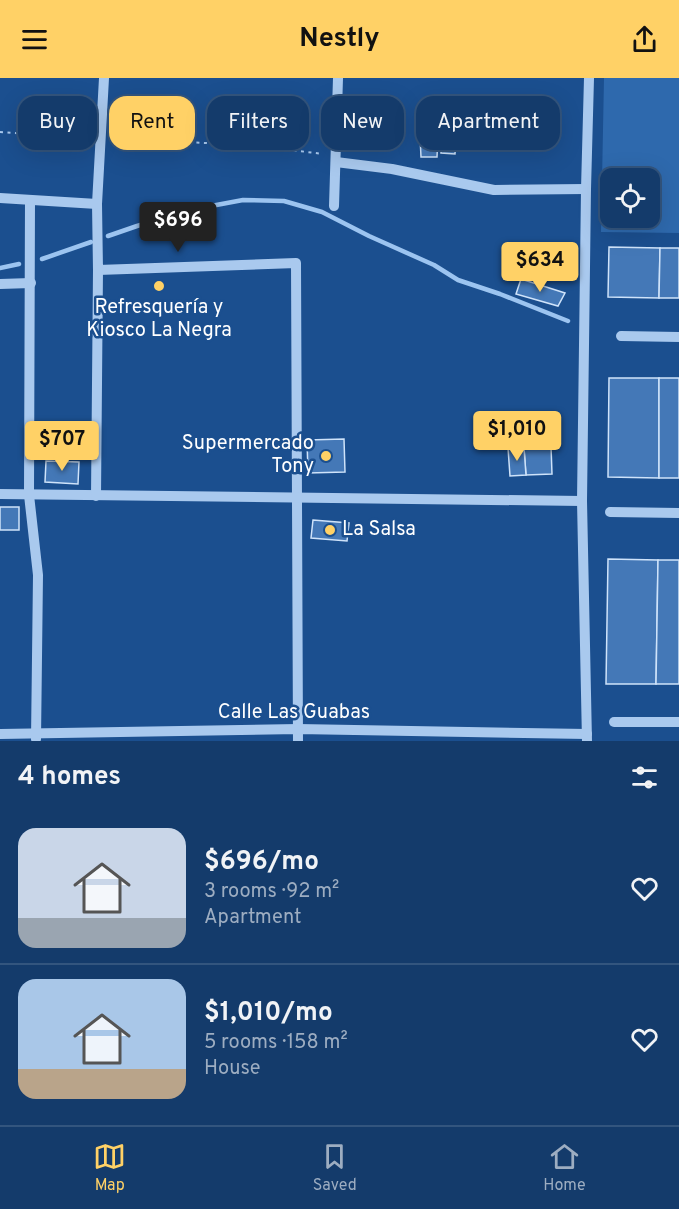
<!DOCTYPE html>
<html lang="en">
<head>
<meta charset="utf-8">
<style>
  :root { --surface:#143b6b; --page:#1d4271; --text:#f1f3f6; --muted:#9dadc1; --line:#33557e; --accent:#ffd166 }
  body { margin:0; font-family:Overpass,sans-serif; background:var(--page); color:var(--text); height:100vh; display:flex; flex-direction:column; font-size:22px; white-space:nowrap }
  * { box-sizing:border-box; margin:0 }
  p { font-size:20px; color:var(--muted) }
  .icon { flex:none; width:33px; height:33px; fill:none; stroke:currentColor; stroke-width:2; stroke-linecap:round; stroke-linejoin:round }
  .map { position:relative; height:663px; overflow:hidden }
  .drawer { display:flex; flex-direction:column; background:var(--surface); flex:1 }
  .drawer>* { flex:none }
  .top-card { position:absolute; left:18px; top:18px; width:644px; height:54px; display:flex; gap:12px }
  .tools { position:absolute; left:600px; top:90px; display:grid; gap:12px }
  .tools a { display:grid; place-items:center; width:60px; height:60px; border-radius:12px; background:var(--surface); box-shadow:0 6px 24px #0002,0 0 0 2px var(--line); font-size:30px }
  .price { position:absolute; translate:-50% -51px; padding:0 14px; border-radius:6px; background:var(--accent); color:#111; font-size:20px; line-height:39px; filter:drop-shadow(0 2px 3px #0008) }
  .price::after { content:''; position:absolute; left:50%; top:36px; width:18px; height:14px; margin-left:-9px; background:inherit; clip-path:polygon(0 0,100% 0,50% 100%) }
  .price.selected { background:#222; color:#fff }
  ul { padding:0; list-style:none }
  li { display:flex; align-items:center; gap:18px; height:150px; padding:0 18px }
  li+li { border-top:2px solid var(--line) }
  li span { display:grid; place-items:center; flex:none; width:168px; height:120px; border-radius:18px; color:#555 }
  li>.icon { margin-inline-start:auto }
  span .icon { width:72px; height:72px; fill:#fffc; stroke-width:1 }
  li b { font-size:26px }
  h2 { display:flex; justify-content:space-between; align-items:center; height:72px; padding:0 18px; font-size:26px }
  .tag { padding:0 21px; border-radius:18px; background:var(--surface); box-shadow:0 6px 24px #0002,0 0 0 2px var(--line); font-size:21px; line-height:54px }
  .tag.selected { background:var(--accent); color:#111 }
  header { display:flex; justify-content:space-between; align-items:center; height:78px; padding:0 18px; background:var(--accent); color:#111; font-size:27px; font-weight:700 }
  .tab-bar { display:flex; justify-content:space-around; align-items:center; height:84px; border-top:2px solid var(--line); background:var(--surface); font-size:16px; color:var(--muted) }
  .tab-bar a { display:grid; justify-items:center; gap:3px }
  .tab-bar .selected { color:var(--accent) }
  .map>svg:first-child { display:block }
  .green { fill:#2e69ad; fill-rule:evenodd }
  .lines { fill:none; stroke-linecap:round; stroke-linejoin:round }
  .stream { stroke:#9cc4f0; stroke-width:4.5 }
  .building { fill:#4478b7; stroke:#cfe3fa; stroke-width:1.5 }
  .path { stroke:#a9c9ee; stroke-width:2; stroke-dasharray:3 4.5; stroke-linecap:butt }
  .minor { stroke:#a9c9ee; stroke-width:10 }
  .poi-dot { fill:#ffd166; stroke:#1b4f8f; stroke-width:2 }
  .labels { text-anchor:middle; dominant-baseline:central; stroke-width:5; stroke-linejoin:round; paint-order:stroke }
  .poi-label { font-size:20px; fill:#fff; stroke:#1b4f8f }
  .street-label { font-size:20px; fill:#fff; stroke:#1b4f8f }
</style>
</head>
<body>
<header><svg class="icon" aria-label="menu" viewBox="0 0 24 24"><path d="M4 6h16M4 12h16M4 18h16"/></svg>Nestly<svg class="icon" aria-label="share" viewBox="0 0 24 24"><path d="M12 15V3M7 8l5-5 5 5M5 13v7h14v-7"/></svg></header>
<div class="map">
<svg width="679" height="663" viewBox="0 0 679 663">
  <rect width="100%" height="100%" fill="#1b4f8f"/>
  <path class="green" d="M604,0H679V155L601,154ZM610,100H650V140H610Z"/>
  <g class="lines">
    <g class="stream">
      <polyline points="108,158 137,148 195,131 243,122 284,123 322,134 369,158 434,187 458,202 500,216 568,243"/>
      <polyline points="42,181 91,164"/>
      <polyline points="0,190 19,186"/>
    </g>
  </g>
  <g class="building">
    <polygon points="420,58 438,58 437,79 421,79"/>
    <polygon points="442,58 456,59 455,76 441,75"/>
    <polygon points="609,169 660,170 659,220 608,219"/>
    <polygon points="660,170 679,170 679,220 659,220"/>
    <polygon points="521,201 565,215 558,228 516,216"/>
    <polygon points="609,300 659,300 659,400 608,399"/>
    <rect x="659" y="300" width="20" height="100"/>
    <polygon points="344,361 345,394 308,395 307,362"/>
    <polygon points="551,368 552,396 526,397 524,370"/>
    <polygon points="508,370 524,370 526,397 510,398"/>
    <polygon points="46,383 79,384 78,406 45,404"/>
    <rect x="0" y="429" width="19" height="23"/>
    <polygon points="313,442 349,445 347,463 311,460"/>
    <polygon points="608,481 658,482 656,606 606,606"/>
    <polygon points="658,482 679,482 679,606 656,606"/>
  </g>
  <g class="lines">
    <g class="path">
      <polyline points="0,54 90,60"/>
      <polyline points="114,61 251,67 323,76"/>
    </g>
    <g class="minor">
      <polyline points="104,0 97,126 98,192 296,185 298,663"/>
      <polyline points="336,84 392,91 494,112 586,111"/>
      <polyline points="0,120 97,126"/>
      <polyline points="30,122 29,417 38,497 36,661"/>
      <polyline points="334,128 338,0"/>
      <polyline points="0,206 31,205"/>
      <polyline points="621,258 679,259"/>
      <polyline points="0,416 582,423"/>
      <polyline points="96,418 98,192"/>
      <polyline points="610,434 679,435"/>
      <polyline points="614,644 679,644"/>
      <polyline points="0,656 298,651 587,656"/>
      <polyline points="587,663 582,423 586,111 589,0"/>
    </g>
  </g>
  <g class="poi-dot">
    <circle cx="159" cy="208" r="6"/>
    <circle cx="326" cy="378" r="6"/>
    <circle cx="330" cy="452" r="6"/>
  </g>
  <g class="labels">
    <g class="poi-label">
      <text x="159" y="230">Refresquería y<tspan x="159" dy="23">Kiosco La Negra</tspan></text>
      <text x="314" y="366" text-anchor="end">Supermercado<tspan x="314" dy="23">Tony</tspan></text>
      <text x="342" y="452" text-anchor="start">La Salsa</text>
    </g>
    <g class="street-label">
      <text x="294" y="635">Calle Las Guabas</text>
    </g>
  </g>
</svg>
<div class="tools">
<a><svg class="icon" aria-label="locate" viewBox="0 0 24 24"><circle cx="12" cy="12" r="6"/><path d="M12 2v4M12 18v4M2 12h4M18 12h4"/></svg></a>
</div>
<b class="price selected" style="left:178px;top:175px">$696</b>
<b class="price" style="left:540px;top:215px">$634</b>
<b class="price" style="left:517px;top:384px">$1,010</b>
<b class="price" style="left:62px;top:394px">$707</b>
<div class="top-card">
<a class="tag">Buy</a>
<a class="tag selected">Rent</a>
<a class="tag">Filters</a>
<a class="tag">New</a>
<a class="tag">Apartment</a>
</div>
</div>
<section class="drawer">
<h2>4 homes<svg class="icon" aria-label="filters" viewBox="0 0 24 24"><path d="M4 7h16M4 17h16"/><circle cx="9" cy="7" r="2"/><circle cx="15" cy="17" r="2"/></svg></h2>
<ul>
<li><span style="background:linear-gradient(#c9d6e8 75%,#9aa5b1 0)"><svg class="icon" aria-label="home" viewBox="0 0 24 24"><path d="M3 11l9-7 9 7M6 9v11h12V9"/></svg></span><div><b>$696/mo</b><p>3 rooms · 92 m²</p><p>Apartment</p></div><svg class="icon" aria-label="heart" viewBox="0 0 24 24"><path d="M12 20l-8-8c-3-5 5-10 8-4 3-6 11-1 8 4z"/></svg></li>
<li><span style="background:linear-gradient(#a9c7e8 75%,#b9a48a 0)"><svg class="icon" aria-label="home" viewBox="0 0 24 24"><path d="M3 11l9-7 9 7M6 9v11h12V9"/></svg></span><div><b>$1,010/mo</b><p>5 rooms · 158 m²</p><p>House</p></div><svg class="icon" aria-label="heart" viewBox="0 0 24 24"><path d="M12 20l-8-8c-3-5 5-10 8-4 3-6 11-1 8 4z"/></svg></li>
</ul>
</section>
<nav class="tab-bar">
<a class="selected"><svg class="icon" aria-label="map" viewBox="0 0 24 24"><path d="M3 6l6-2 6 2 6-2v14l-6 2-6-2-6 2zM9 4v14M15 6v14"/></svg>Map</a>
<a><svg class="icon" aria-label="saved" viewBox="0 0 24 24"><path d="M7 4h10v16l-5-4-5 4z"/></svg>Saved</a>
<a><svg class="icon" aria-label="home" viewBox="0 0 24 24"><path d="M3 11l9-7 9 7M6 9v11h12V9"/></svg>Home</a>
</nav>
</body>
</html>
